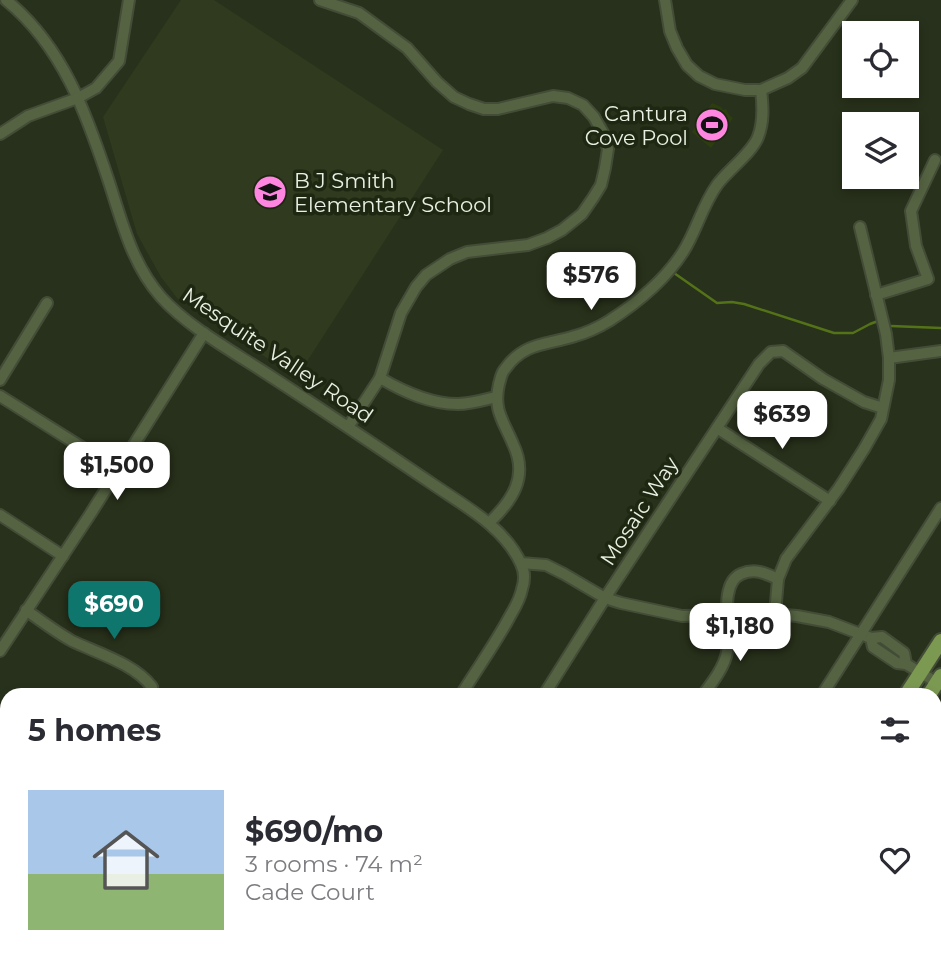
<!DOCTYPE html>
<html lang="en">
<head>
<meta charset="utf-8">
<style>
  :root { --surface:#fff; --page:#f7f7f7; --text:#2b2b33; --muted:#7c7c81; --line:#e1e1e2; --accent:#0f766e }
  body { margin:0; font-family:Montserrat,sans-serif; background:var(--page); color:var(--text); height:100vh; display:flex; flex-direction:column; font-size:26px; white-space:nowrap }
  * { box-sizing:border-box; margin:0 }
  p { font-size:23px; color:var(--muted) }
  .icon { flex:none; width:38px; height:38px; fill:none; stroke:currentColor; stroke-width:2; stroke-linecap:round; stroke-linejoin:round }
  .map { position:relative; flex:1; overflow:hidden }
  .side { position:absolute; left:0px; top:688px; width:942px; height:275px; display:flex; flex-direction:column; background:var(--surface); border-radius:21px 21px 0 0; box-shadow:0 4px 10px #0003 }
  .side>* { flex:none }
  .fabs { position:absolute; left:842px; top:21px; display:grid; gap:14px }
  .fabs a { display:grid; place-items:center; width:77px; height:77px; border-radius:0px; background:var(--surface); box-shadow:0 4px 10px #0003; font-size:35px }
  .price { position:absolute; translate:-50% -60px; padding:0 16px; border-radius:14px; background:#fff; color:#222; font-size:23px; line-height:46px; filter:drop-shadow(0 2px 4px #0008) }
  .price::after { content:''; position:absolute; left:50%; top:42px; width:21px; height:16px; margin-left:-10px; background:inherit; clip-path:polygon(0 0,100% 0,50% 100%) }
  .price.active { background:var(--accent); color:#fff }
  ul { padding:0; list-style:none }
  li { display:flex; align-items:center; gap:21px; height:175px; padding:0 28px }
  li+li { border-top:2px solid var(--line) }
  li span { display:grid; place-items:center; flex:none; width:196px; height:140px; border-radius:0px; color:#555 }
  li>.icon { margin-inline-start:auto }
  span .icon { width:84px; height:84px; fill:#fffc; stroke-width:1 }
  li b { font-size:30px }
  h2 { display:flex; justify-content:space-between; align-items:center; height:84px; padding:0 28px; font-size:30px }
  .map>svg:first-child { display:block }
  .built { fill:#2f3a1e }
  .green { fill:#2d3e0e }
  .lines { fill:none; stroke-linecap:round; stroke-linejoin:round }
  .stream { stroke:#547318; stroke-width:2.5 }
  .minor-casing { stroke:#434c37; stroke-width:14 }
  .major-casing { stroke:#434c37; stroke-width:18 }
  .minor { stroke:#556342; stroke-width:10 }
  .major { stroke:#7c9952; stroke-width:14 }
  .labels { text-anchor:middle; dominant-baseline:central; stroke-width:7; stroke-linejoin:round; paint-order:stroke }
  .poi-label { font-size:21px; fill:#e9efe2; stroke:#1e2711; text-anchor:end }
  .street-label { font-size:21px; fill:#e9efe2; stroke:#1e2711 }
</style>
</head>
<body>
<div class="map">
<svg width="941" height="961" viewBox="0 0 941 961">
  <rect width="100%" height="100%" fill="#28311b"/>
  <polygon class="built" points="181,0 214,0 443,150 297,377 221,329 177,298 161,277 137,234 103,117"/>
  <polygon class="green" points="712,103 721,107 723,110 726,109 729,115 733,118 711,148 692,132"/>
  <g class="lines">
    <g class="stream">
      <polyline points="674,273 717,303 732,302 744,304 834,333 853,333 870,324 878,321 880,322"/>
      <polyline points="891,326 941,328"/>
    </g>
    <defs>
      <g id="minor">
        <path d="M6,0C63,46 87,115 109,182C122,222 132,264 161,297C187,326 230,350 264,372C320,408 376,446 431,483C463,505 505,527 521,564C525,572 525,580 522,589C520,600 514,609 509,618C495,644 477,669 461,695"/>
        <polyline points="320,0 359,13 407,48 437,82 454,97 469,104 484,109 498,109 553,96 568,98 583,105 594,117 603,133 608,149 605,168 601,185 593,198 582,214 562,230 547,238 528,245 467,252 450,259 426,275 416,287 401,313 380,378 348,427"/>
        <polyline points="665,0 670,31 677,48 687,65 699,76 715,84 745,90 761,90 788,78 802,68 852,0"/>
        <polyline points="0,134 28,116 78,98 96,88 119,61 129,0"/>
        <polyline points="876,295 928,279 916,246 911,211 935,160"/>
        <polyline points="889,358 941,351"/>
        <path d="M380,378C404,392 430,404 458,404C470,404 484,400 496,397"/>
        <polyline points="0,380 47,303"/>
        <polyline points="0,396 118,470"/>
        <polyline points="717,428 830,501"/>
        <polyline points="0,515 63,556"/>
        <path d="M489,523C512,501 529,477 513,444C503,420 493,410 499,384C501,378 501,373 505,369C524,342 547,345 575,336C586,333 599,327 609,321C637,303 665,280 683,252C696,232 702,206 717,185C728,170 752,153 758,137C764,122 763,106 761,90"/>
        <polyline points="521,563 546,565 564,574 605,598 621,603 682,616 775,614 797,616 829,622 871,638 882,637 904,653 906,664"/>
        <path d="M26,610C41,621 56,632 72,641C97,653 135,664 152,687L150,695"/>
        <polyline points="775,614 778,579 786,559 839,488 864,449 881,419 889,380 889,358 886,334 860,227"/>
        <polyline points="871,638 873,647 897,663 906,664 941,685"/>
        <polyline points="0,651 91,513 204,333"/>
        <polyline points="544,695 605,598 759,364 771,352 783,351 823,379 864,402 883,408"/>
        <path d="M703,695C712,683 725,666 727,652C731,631 718,584 741,574C755,568 765,573 778,579"/>
        <polyline points="822,695 941,508"/>
        <polyline points="0,718 7,722"/>
        <polyline points="934,849 941,845"/>
        <polyline points="934,940 941,942"/>
        <polyline points="289,961 292,956"/>
      </g>
      <g id="major">
        <polyline points="906,695 941,641"/>
        <polyline points="929,695 941,676"/>
        <polyline points="731,961 735,956"/>
        <polyline points="755,961 758,956"/>
      </g>
    </defs>
    <use href="#minor" class="minor-casing"/>
    <use href="#major" class="major-casing"/>
    <use href="#minor" class="minor"/>
    <use href="#major" class="major"/>
  </g>
  <defs>
    <symbol id="stadium-disc" viewBox="-11 -11 22 22"><circle r="9.5" fill="#fe86e1" stroke="#1e2711"/><path d="M0-5a6.5 5 0 1 0 0 10a6.5 5 0 1 0 0-10ZM-3.5-1.8h7v3.6h-7Z" fill="#111"/></symbol>
    <symbol id="school-disc" viewBox="-11 -11 22 22"><circle r="9.5" fill="#fe86e1" stroke="#1e2711"/><path d="M0-5L7-2L0 1L-7-2ZM-4 1L0 2.5L4 1V4Q0 6-4 4Z" fill="#111"/></symbol>
  </defs>
  <g fill-rule="evenodd">
    <use href="#stadium-disc" x="693" y="106" width="38" height="38"/>
    <use href="#school-disc" x="251" y="173" width="38" height="38"/>
  </g>
  <g class="labels">
    <g class="poi-label">
      <text x="688" y="113">Cantura<tspan x="688" dy="24">Cove Pool</tspan></text>
      <text x="294" y="180" text-anchor="start">B J Smith<tspan x="294" dy="24">Elementary School</tspan></text>
    </g>
    <g class="street-label">
      <text transform="translate(278 355) rotate(34)">Mesquite Valley Road</text>
      <text transform="translate(639 511) rotate(-57)">Mosaic Way</text>
    </g>
  </g>
</svg>
<div class="fabs">
<a><svg class="icon" aria-label="locate" viewBox="0 0 24 24"><circle cx="12" cy="12" r="6"/><path d="M12 2v4M12 18v4M2 12h4M18 12h4"/></svg></a>
<a><svg class="icon" aria-label="layers" viewBox="0 0 24 24"><path d="M12 4l9 5-9 5-9-5zM3 14l9 5 9-5"/></svg></a>
</div>
<b class="price" style="left:591px;top:312px">$576</b>
<b class="price" style="left:782px;top:451px">$639</b>
<b class="price" style="left:117px;top:502px">$1,500</b>
<b class="price active" style="left:114px;top:641px">$690</b>
<b class="price" style="left:740px;top:663px">$1,180</b>
<section class="side">
<h2>5 homes<svg class="icon" aria-label="filters" viewBox="0 0 24 24"><path d="M4 7h16M4 17h16"/><circle cx="9" cy="7" r="2"/><circle cx="15" cy="17" r="2"/></svg></h2>
<ul>
<li><span style="background:linear-gradient(#a9c7e8 60%,#8fb573 0)"><svg class="icon" aria-label="home" viewBox="0 0 24 24"><path d="M3 11l9-7 9 7M6 9v11h12V9"/></svg></span><div><b>$690/mo</b><p>3 rooms · 74 m²</p><p>Cade Court</p></div><svg class="icon" aria-label="heart" viewBox="0 0 24 24"><path d="M12 20l-8-8c-3-5 5-10 8-4 3-6 11-1 8 4z"/></svg></li>
</ul>
</section>
</div>
</body>
</html>
